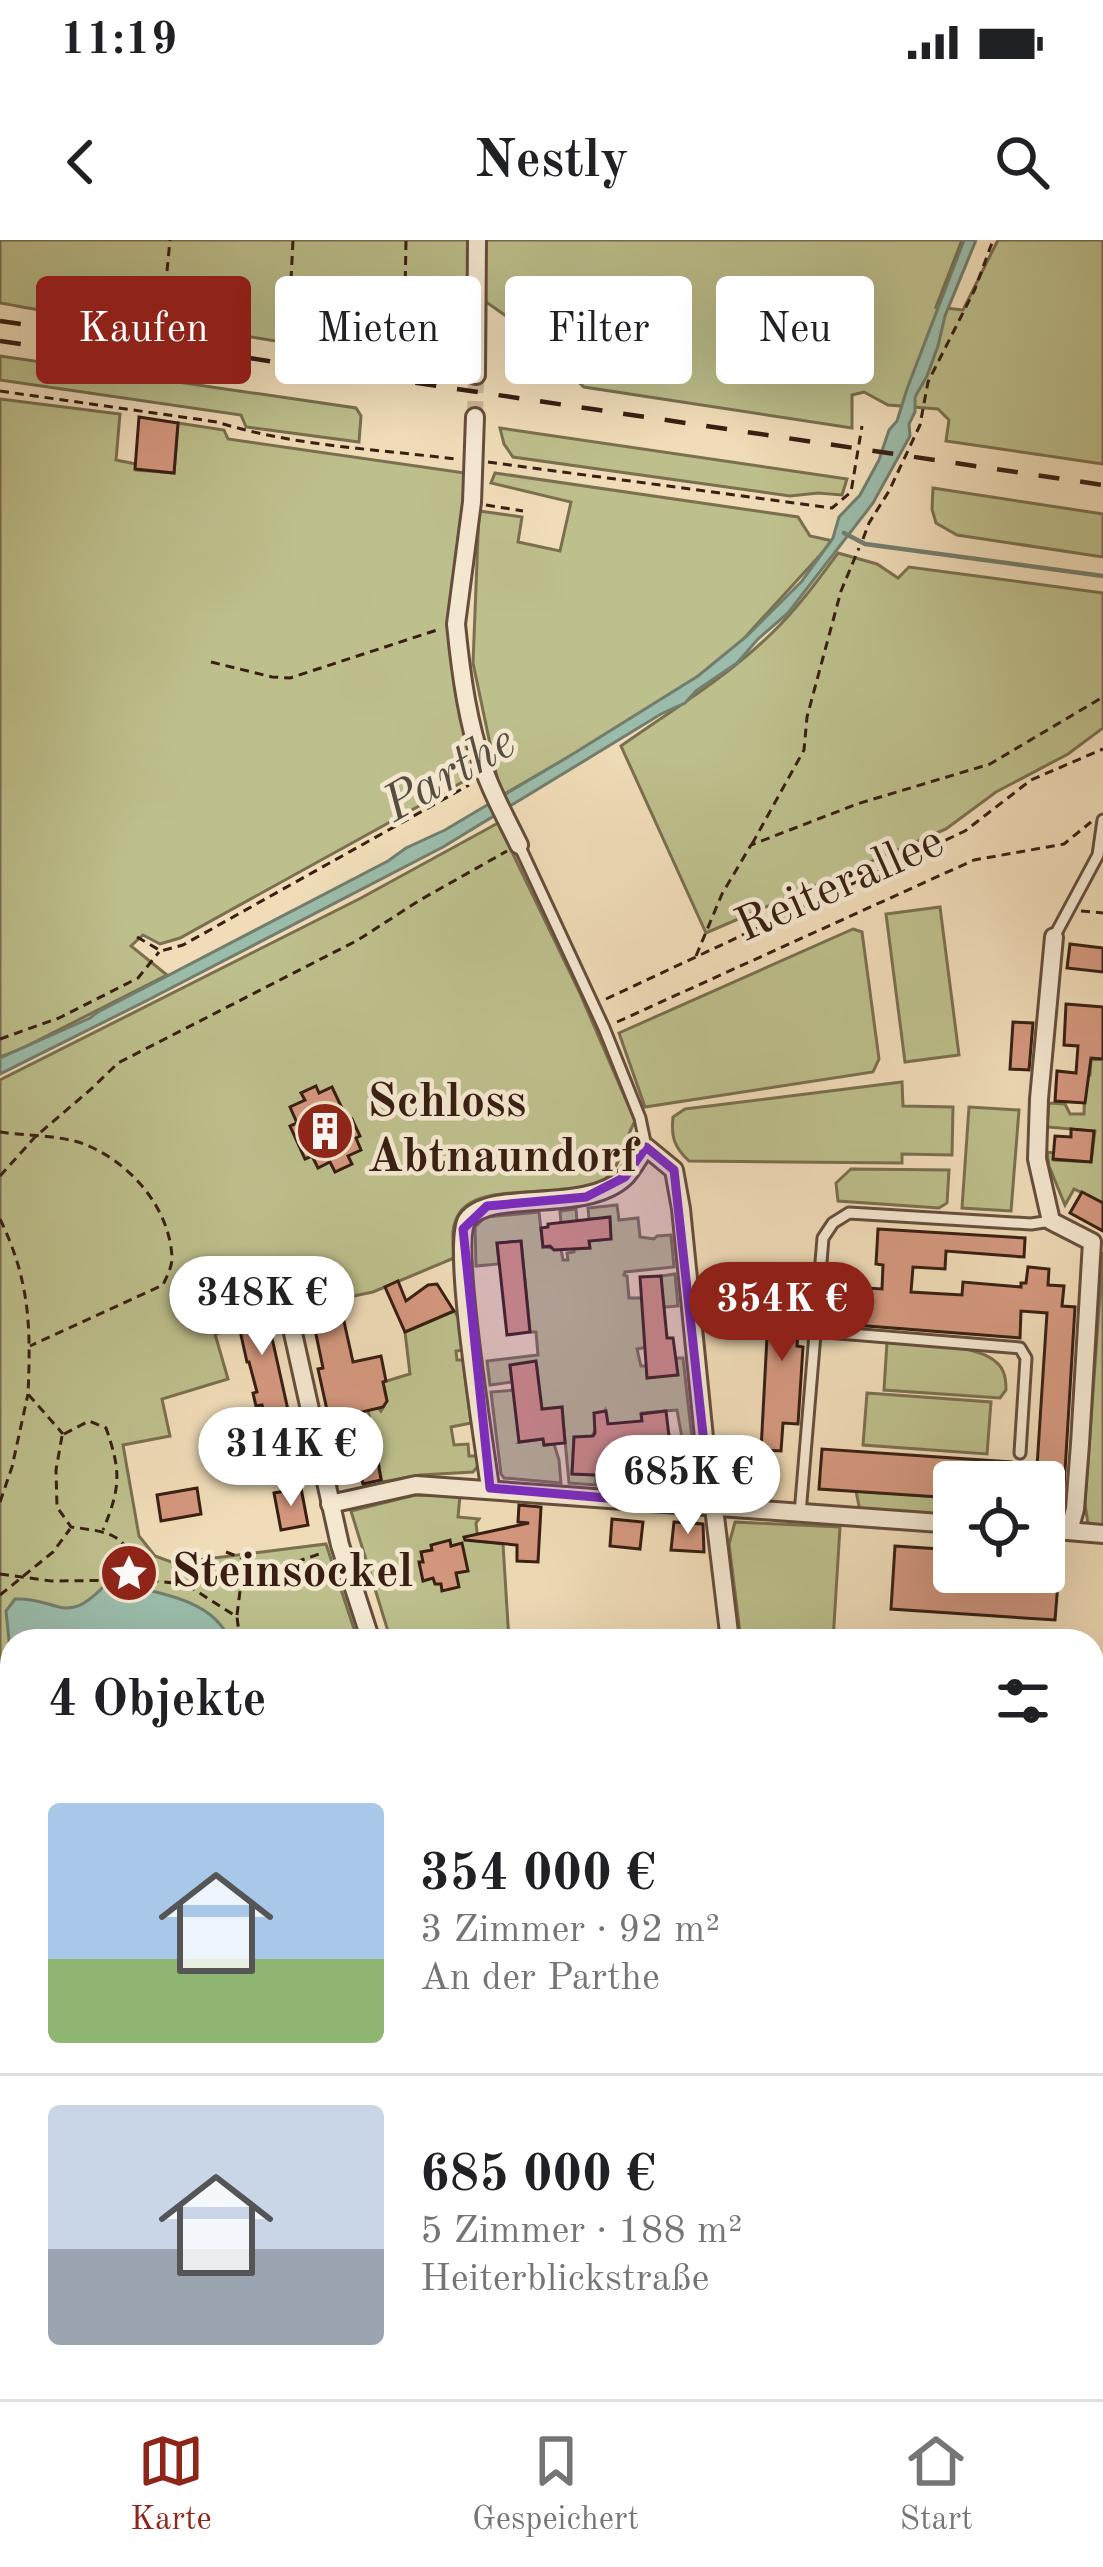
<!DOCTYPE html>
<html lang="de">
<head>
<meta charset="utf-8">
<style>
  :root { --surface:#fff; --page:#f2f2f2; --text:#202124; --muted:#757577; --line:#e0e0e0; --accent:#8f2418 }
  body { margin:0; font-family:"Old Standard TT",serif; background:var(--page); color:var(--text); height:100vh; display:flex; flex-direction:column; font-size:45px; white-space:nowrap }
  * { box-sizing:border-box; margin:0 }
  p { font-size:39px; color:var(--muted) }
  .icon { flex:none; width:66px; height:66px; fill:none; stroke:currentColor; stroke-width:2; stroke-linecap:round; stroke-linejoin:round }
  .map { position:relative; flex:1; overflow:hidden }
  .drawer { position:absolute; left:0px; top:1389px; width:1104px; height:771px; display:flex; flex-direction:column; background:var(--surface); border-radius:36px 36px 0 0; box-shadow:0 12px 48px #0002 }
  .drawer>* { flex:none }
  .guide { position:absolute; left:36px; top:36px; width:1032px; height:108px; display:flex; gap:24px }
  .tools { position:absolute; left:933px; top:1221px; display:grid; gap:24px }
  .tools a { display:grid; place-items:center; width:132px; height:132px; border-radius:12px; background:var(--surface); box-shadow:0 12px 48px #0002; font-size:60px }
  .price { position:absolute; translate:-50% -102px; padding:0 27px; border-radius:42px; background:#fff; color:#222; font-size:39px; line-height:78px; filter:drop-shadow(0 3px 6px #0008) }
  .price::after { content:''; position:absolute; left:50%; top:72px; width:36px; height:27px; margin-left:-18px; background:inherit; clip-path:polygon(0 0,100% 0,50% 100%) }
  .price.on { background:var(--accent); color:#fff }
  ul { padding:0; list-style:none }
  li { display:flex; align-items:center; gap:36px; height:300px; padding:0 48px }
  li+li { border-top:3px solid var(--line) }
  li span { display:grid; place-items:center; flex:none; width:336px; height:240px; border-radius:12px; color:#555 }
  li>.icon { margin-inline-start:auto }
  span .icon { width:144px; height:144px; fill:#fffc; stroke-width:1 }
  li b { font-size:51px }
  h2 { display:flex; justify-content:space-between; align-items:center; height:144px; padding:0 48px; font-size:51px }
  .chip { padding:0 42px; border-radius:12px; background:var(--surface); box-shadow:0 12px 48px #0002; font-size:42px; line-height:108px }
  .chip.on { background:var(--accent); color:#fff }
  .status { display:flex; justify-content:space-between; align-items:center; height:84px; padding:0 60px; background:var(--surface); direction:ltr }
  .status svg { height:33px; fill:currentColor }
  header { display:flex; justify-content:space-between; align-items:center; height:156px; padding:0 48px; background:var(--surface); font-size:54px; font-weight:800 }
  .menu { display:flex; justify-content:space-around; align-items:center; height:168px; border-top:3px solid var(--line); background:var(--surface); font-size:33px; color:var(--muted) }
  .menu a { display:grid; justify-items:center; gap:6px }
  .menu .on { color:var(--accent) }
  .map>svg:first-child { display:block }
  .green { fill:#bdbf8c; stroke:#7a6f4f; stroke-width:3 }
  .water { fill:#9bbcaa; stroke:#737d6d; stroke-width:3 }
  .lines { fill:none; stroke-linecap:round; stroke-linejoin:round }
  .stream { stroke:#737d6d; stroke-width:4.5 }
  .building { fill:#d5987f; stroke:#381f12; stroke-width:3 }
  .street-tunnel { stroke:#cbb697; stroke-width:16; stroke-dasharray:16 8; stroke-linecap:butt }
  .lane-casing { stroke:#664e3c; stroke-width:15 }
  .street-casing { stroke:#664e3c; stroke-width:22 }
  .path { stroke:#381f12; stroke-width:3; stroke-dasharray:9 6; stroke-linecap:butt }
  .lane { stroke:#f5e8d1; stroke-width:9 }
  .street { stroke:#f5e8d1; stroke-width:16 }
  .rail { stroke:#381f12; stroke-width:4.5; stroke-dasharray:21 21; stroke-linecap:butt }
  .marked { fill:#7b2cbf; fill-opacity:0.2; stroke:#7b2cbf; stroke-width:9; stroke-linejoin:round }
  .labels { text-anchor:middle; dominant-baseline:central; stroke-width:9; stroke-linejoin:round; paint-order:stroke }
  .street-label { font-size:48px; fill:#381f12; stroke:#f5e8d1 }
  .poi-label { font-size:48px; font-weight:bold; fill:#381f12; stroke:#f5e8d1; text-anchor:start }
  .water-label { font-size:51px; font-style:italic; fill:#564e40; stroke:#f5e8d1 }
</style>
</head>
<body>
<div class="status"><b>11:19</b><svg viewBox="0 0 49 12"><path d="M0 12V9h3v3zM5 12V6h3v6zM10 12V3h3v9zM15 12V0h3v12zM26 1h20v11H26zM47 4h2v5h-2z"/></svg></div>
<header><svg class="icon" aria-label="back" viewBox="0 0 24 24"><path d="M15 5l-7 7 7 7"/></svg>Nestly<svg class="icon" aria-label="search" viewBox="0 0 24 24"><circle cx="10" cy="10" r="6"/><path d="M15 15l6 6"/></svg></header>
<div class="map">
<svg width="1103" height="2159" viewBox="0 0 1103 2159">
  <rect width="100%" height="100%" fill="#f0dcb8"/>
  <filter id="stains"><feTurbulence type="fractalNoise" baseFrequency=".00167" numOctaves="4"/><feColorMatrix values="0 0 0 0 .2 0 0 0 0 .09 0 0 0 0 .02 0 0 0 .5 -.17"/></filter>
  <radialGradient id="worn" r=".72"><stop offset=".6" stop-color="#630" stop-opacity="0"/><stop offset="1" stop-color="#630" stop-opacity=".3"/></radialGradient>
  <g class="green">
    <path d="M0,0H470L471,95L401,87L374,111L345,112L239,95L97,78C82,68 75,72 59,72C40,71 19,66 0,63Z"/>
    <polygon points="482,0 962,0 936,67 963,70 998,0 1103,0 1103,224 946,201 949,180 938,169 888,165 864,152 852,155 852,188 584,147 509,78 486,62 481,26"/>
    <polygon points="0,116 356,168 361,176 359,202 246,187 241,175 0,140"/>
    <polygon points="0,159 120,174 116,220 136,224 136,230 174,233 178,183 224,190 228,199 465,233 463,485 477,534 180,698 160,704 143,695 131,706 167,735 21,809 0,817"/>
    <polygon points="500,188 847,239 842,255 818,253 790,256 513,217 504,204"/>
    <polygon points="495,233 798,277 810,296 833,301 727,417 676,455 501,556 473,423 479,271 522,277 518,302 560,311 571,262 491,243"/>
    <polygon points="933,248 1103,274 1103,317 957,295 936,283 932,269"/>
    <path d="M838,313L877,324L898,338L909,327L1103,353V488L1068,514L996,552L946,589L706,693L621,506C672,470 727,437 772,393C797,369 818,340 838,313Z"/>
    <path d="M498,583L579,751L635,881C625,898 620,929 605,939C569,961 484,940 460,972C450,986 453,1002 454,1018L373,1052L310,1065L306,1071L272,1078L267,1075L263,1062L235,1068L239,1088L215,1094L228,1139L162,1159L170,1196L123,1205L139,1296L155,1316L174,1323L326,1304L358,1401H12V2148H379L377,2159H0V840L361,658Z"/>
    <polygon points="940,667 959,815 905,822 886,674"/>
    <polygon points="853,689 862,692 879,819 873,832 645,867 619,793"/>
    <polygon points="1103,819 1103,963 1074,949 1065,965 1049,926 1047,912 1054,913 1054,920 1091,922 1095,891 1047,887 1049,863 1065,864 1070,874 1084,874 1085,835 1090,835 1091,820"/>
    <path d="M902,842L903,866L953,867L952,915L902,914V923L689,921C674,907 671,897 673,877L685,869Z"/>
    <polygon points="969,867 1019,870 1011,971 962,968"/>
    <polygon points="851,929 949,930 947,963 939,968 838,961 836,943"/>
    <polygon points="617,965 619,980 638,978 640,997 654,999 657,996 671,995 674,1027 625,1032 624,1035 627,1036 629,1058 662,1058 661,1036 675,1034 678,1066 644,1069 647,1107 637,1109 641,1126 648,1126 649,1137 677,1135 676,1118 683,1118 698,1253 659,1250 655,1196 669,1195 668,1238 691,1239 692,1215 685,1214 677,1170 642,1173 642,1181 631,1183 644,1236 643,1249 610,1246 611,1218 605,1171 593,1194 593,1205 574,1198 572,1233 596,1235 596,1245 569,1243 562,1168 520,1202 543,1199 544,1205 554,1204 559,1220 561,1243 504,1238 501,1234 491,1152 539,1148 537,1128 519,1124 510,1126 512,1142 490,1145 487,1121 538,1115 536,1092 530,1092 521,1001 497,1003 499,1024 476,1026 475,987 485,977 539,972 543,1007 561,1009 563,1020 568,1020 567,1013 574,1012 572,983 561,984 560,971 576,969 579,1007 589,1007 589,1001 611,999 609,978 589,979 588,968"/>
    <polygon points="1103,1012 1103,1285 1088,1284 1085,1264"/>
    <polygon points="454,1071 460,1080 465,1110 456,1111 457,1120 463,1120 471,1183 451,1187 454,1205 468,1204 469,1216 477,1216 478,1226 473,1232 420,1235 382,1242 368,1170 378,1168 381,1171 387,1161 383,1142 410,1134 405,1092"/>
    <path d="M887,1102C915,1104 975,1103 996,1122C1005,1129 1006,1140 1006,1150L1000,1158L884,1150Z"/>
    <polygon points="867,1153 991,1162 987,1214 863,1205"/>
    <polygon points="856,1251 954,1258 954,1278 860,1271"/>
    <polygon points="415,1255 460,1256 458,1277 479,1279 476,1283 478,1301 503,1304 509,1401 391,1401 351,1271"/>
    <polygon points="735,1282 840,1287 833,1401 741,1401 729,1304"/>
    <polygon points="1092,1530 1103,1530 1103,2111 1092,2110"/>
  </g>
  <g class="water">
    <polygon points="964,0 976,0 945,76 938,106 927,136 915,157 915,172 909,184 910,196 873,263 788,373 758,399 737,423 696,451 685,463 661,474 443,607 146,761 0,834 0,818 90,778 98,772 388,621 406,608 445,590 568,517 698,436 747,396 802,341 833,298 839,277 860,255 879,220 889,190 897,181 907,149"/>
    <path d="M124,1345C162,1353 215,1361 230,1401H12V1430L6,1371L15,1359C57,1357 65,1387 103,1347Z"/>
  </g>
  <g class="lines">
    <g class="stream">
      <polyline points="844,293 865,304 1103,336"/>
      <polyline points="0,1559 12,1558"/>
      <polyline points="0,2096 12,2095"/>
    </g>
  </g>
  <g class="building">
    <polygon points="139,177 178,183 174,233 135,229"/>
    <polygon points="1070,704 1103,708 1103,732 1067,728"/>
    <polygon points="1066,764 1103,767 1103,819 1091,818 1085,863 1055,861 1057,831 1076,833 1078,806 1064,805"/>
    <polygon points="1013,782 1033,783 1029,830 1010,829"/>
    <polygon points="316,846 319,853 332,847 348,881 352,879 360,896 356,898 361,910 348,916 352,924 335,932 330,922 318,928 312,916 305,919 290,886 297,883 290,867 305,860 301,853"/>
    <polygon points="1071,889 1094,891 1091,922 1053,919 1055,896 1071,897"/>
    <polygon points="1082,952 1103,963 1103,991 1070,973"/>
    <polygon points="610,977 611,999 589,1001 590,1008 554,1010 550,1006 543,1007 541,988 548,987 548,984"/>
    <polygon points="878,989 1025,998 1024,1017 946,1011 945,1029 913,1027 911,1052 962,1055 963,1042 1021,1047 1021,1043 1026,1043 1028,1027 1049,1029 1048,1045 1064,1046 1062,1066 1075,1067 1063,1264 1044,1263 1044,1242 954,1242 954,1258 819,1249 822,1209 1011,1222 1011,1230 1036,1233 1036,1242 1047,1073 1021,1071 1020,1098 829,1083 832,1046 882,1049 883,1025 876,1024"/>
    <polygon points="521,1001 530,1092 507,1095 497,1003"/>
    <polygon points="661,1036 667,1098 673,1098 678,1135 647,1138 640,1037"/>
    <polygon points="398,1041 406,1061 428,1045 437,1044 454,1071 405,1092 385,1047"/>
    <polygon points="770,1041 801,1043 797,1106 803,1107 798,1184 783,1183 781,1211 761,1210"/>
    <polygon points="339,1059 353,1122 381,1116 386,1141 383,1142 387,1161 383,1167 345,1176 353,1206 375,1203 381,1240 363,1244 359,1225 340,1229 318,1129 323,1128 313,1080 303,1067"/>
    <polygon points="264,1062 267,1077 273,1076 270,1089 288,1170 265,1176 262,1165 256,1166 253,1153 257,1152 249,1122 247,1122 235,1068"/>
    <polygon points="536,1121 542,1169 562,1167 565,1203 544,1205 543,1199 519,1202 510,1125"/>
    <polygon points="606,1171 608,1184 642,1181 641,1174 666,1171 671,1213 692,1214 691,1239 572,1234 574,1197 593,1196 595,1193 594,1173"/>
    <polygon points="719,1220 757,1221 757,1243 721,1242"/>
    <polygon points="197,1248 201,1274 161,1281 157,1255"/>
    <polygon points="301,1248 308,1285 281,1290 274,1253"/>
    <polygon points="519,1265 541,1267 538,1322 517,1321 517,1305 465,1300 464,1297 529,1283 518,1282"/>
    <polygon points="612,1279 643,1282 640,1309 610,1306"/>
    <polygon points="674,1282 703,1284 704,1312 671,1310"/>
    <polygon points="450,1300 451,1306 462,1303 468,1331 456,1333 459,1347 442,1351 441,1344 435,1344 433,1338 423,1341 419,1322 423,1322 421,1312 432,1310 431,1305"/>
    <polygon points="895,1306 954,1310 954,1332 1044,1332 1044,1317 1060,1318 1055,1380 891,1369"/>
  </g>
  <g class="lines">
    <polyline class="street-tunnel" points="475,177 476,135"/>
    <defs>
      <g id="lane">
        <polyline points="519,605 604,788 640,878 646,907"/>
        <polyline points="1054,697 1098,615 1103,580"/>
        <polyline points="814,1091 1020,1108 1026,1118 1020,1213"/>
        <polyline points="800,1274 823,998 833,983 849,973 1031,984 1051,981"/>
        <polyline points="713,2159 717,2148"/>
      </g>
      <g id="street">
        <polyline points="476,135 477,0"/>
        <path d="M475,177L472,262L456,384C461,435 468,487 486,535C495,559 508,582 519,605"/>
        <polyline points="1054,697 1039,859 1037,919 1051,981 1092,1002 1080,1204 1075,1269 1069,1291"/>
        <polyline points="289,1075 340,1305 371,1401"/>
        <path d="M490,1248C485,1208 451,1003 467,980C490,948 585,975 625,937C633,929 639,916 646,907L674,930L681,969L711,1267"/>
        <polyline points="330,1264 416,1245 954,1284"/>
        <polyline points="714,1268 730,1401"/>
        <polyline points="1044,1289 1103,1294"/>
        <polyline points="617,2148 621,2159"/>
      </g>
    </defs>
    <use href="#lane" class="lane-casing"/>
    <use href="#street" class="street-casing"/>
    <g class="path">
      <polyline points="167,31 170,0"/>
      <polyline points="291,40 293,0"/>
      <polyline points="405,55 406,0"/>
      <path d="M0,151L217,182C293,206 376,209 455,219"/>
      <polyline points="488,222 832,268 851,252 862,186"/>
      <polyline points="486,265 523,271"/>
      <polyline points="863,299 869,283 889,251 920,185 928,142 975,49 993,0"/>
      <polyline points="211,422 272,437 290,438 437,390"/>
      <polyline points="752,604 804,510 807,477 841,351 859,308"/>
      <polyline points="1081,671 1103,673"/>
      <polyline points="137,697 161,711 183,705 469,545"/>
      <polyline points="696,716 722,654 751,605 857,564 990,524 1103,457"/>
      <polyline points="606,759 965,591 1031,540 1103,509"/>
      <polyline points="617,782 974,620 1064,604 1091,582"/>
      <polyline points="0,799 59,778 138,738 159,712"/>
      <path d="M0,892C26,896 60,895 84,904C130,922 170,968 172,1018C172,1027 167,1036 163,1045L30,1106"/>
      <polyline points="0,936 35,897 90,850 118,823 358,700 420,660 507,611"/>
      <path d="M0,979C30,1041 31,1087 28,1154L63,1194"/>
      <path d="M64,1194L89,1181L106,1188C121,1231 121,1247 103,1290"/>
      <path d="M62,1196L56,1230L57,1267L71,1287C120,1293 123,1295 142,1340"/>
      <polyline points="0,1262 12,1227 28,1154"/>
      <polyline points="226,1312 257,1324 279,1327"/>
      <polyline points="0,1334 51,1341 142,1340 185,1344 241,1341 322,1313"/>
      <polyline points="187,1345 237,1377 240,1401"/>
      <polyline points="0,1355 53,1312 70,1289"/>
      <polyline points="237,1375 241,1343"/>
      <polyline points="0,1493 12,1522"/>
      <polyline points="0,1546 12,1545"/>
      <polyline points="0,1631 12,1637"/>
      <polyline points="0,1653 12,1650"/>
      <polyline points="12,1681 8,1690 12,1705"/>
      <polyline points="0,1904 12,1884"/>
      <polyline points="1092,2110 1103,2111"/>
      <polyline points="1092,2124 1103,2125"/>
      <polyline points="392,2148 395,2159"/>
      <polyline points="317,2159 387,2148"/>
    </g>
    <use href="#lane" class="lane"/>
    <use href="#street" class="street"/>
    <g class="rail">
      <polyline points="0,81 1103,245"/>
      <polyline points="0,101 218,133"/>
    </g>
  </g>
  <path class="marked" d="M646,907L674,930L711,1267L490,1248L463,989L487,966L586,957L625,937Z"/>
  <defs>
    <symbol id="building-disc" viewBox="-11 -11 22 22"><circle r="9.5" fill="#8f2418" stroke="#f5e8d1"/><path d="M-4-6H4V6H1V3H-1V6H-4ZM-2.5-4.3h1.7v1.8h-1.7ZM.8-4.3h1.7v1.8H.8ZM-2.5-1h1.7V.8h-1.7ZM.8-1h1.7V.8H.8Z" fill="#fff"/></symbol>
    <symbol id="sight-disc" viewBox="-11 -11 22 22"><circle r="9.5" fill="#8f2418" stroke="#f5e8d1"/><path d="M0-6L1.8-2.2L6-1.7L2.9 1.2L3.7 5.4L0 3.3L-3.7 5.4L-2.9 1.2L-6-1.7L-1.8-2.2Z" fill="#fff"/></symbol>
  </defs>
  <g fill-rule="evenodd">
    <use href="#building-disc" x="292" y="858" width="66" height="66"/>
    <use href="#sight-disc" x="96" y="1300" width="66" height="66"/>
  </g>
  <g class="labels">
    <g class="street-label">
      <text transform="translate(840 645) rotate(-24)">Reiterallee</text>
    </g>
    <g class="poi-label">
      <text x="367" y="863">Schloss<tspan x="367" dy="55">Abtnaundorf</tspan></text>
      <text x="171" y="1333">Steinsockel</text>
    </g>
    <g class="water-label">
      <text transform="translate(450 535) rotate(-30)">Parthe</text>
    </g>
  </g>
  <rect width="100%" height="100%" filter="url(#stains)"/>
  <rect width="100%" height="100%" fill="url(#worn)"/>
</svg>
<div class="tools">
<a><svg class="icon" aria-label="locate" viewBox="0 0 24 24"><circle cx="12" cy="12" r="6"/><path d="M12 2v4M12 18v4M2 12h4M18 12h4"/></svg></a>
</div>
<b class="price" style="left:262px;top:1118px">348K €</b>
<b class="price on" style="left:782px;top:1124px">354K €</b>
<b class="price" style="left:291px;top:1269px">314K €</b>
<b class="price" style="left:688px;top:1297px">685K €</b>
<div class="guide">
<a class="chip on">Kaufen</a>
<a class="chip">Mieten</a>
<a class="chip">Filter</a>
<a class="chip">Neu</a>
</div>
<section class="drawer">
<h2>4 Objekte<svg class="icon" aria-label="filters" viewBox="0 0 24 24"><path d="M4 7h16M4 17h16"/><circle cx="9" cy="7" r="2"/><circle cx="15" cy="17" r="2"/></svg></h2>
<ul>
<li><span style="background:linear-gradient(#a9c7e8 65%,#8fb573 0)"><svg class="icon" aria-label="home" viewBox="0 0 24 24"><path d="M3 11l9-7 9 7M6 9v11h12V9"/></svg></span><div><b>354 000 €</b><p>3 Zimmer · 92 m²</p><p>An der Parthe</p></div></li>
<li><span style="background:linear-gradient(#c9d6e8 60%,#9aa5b1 0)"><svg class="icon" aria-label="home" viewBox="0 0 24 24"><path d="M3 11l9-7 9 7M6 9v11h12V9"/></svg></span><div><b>685 000 €</b><p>5 Zimmer · 188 m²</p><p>Heiterblickstraße</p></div></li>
</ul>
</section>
</div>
<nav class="menu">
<a class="on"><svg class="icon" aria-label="map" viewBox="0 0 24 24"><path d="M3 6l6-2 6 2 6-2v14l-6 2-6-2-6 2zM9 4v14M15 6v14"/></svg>Karte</a>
<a><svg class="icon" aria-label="saved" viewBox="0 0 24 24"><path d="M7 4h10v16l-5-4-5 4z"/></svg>Gespeichert</a>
<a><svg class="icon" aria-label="home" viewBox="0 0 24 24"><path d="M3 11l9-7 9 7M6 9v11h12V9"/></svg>Start</a>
</nav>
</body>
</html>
